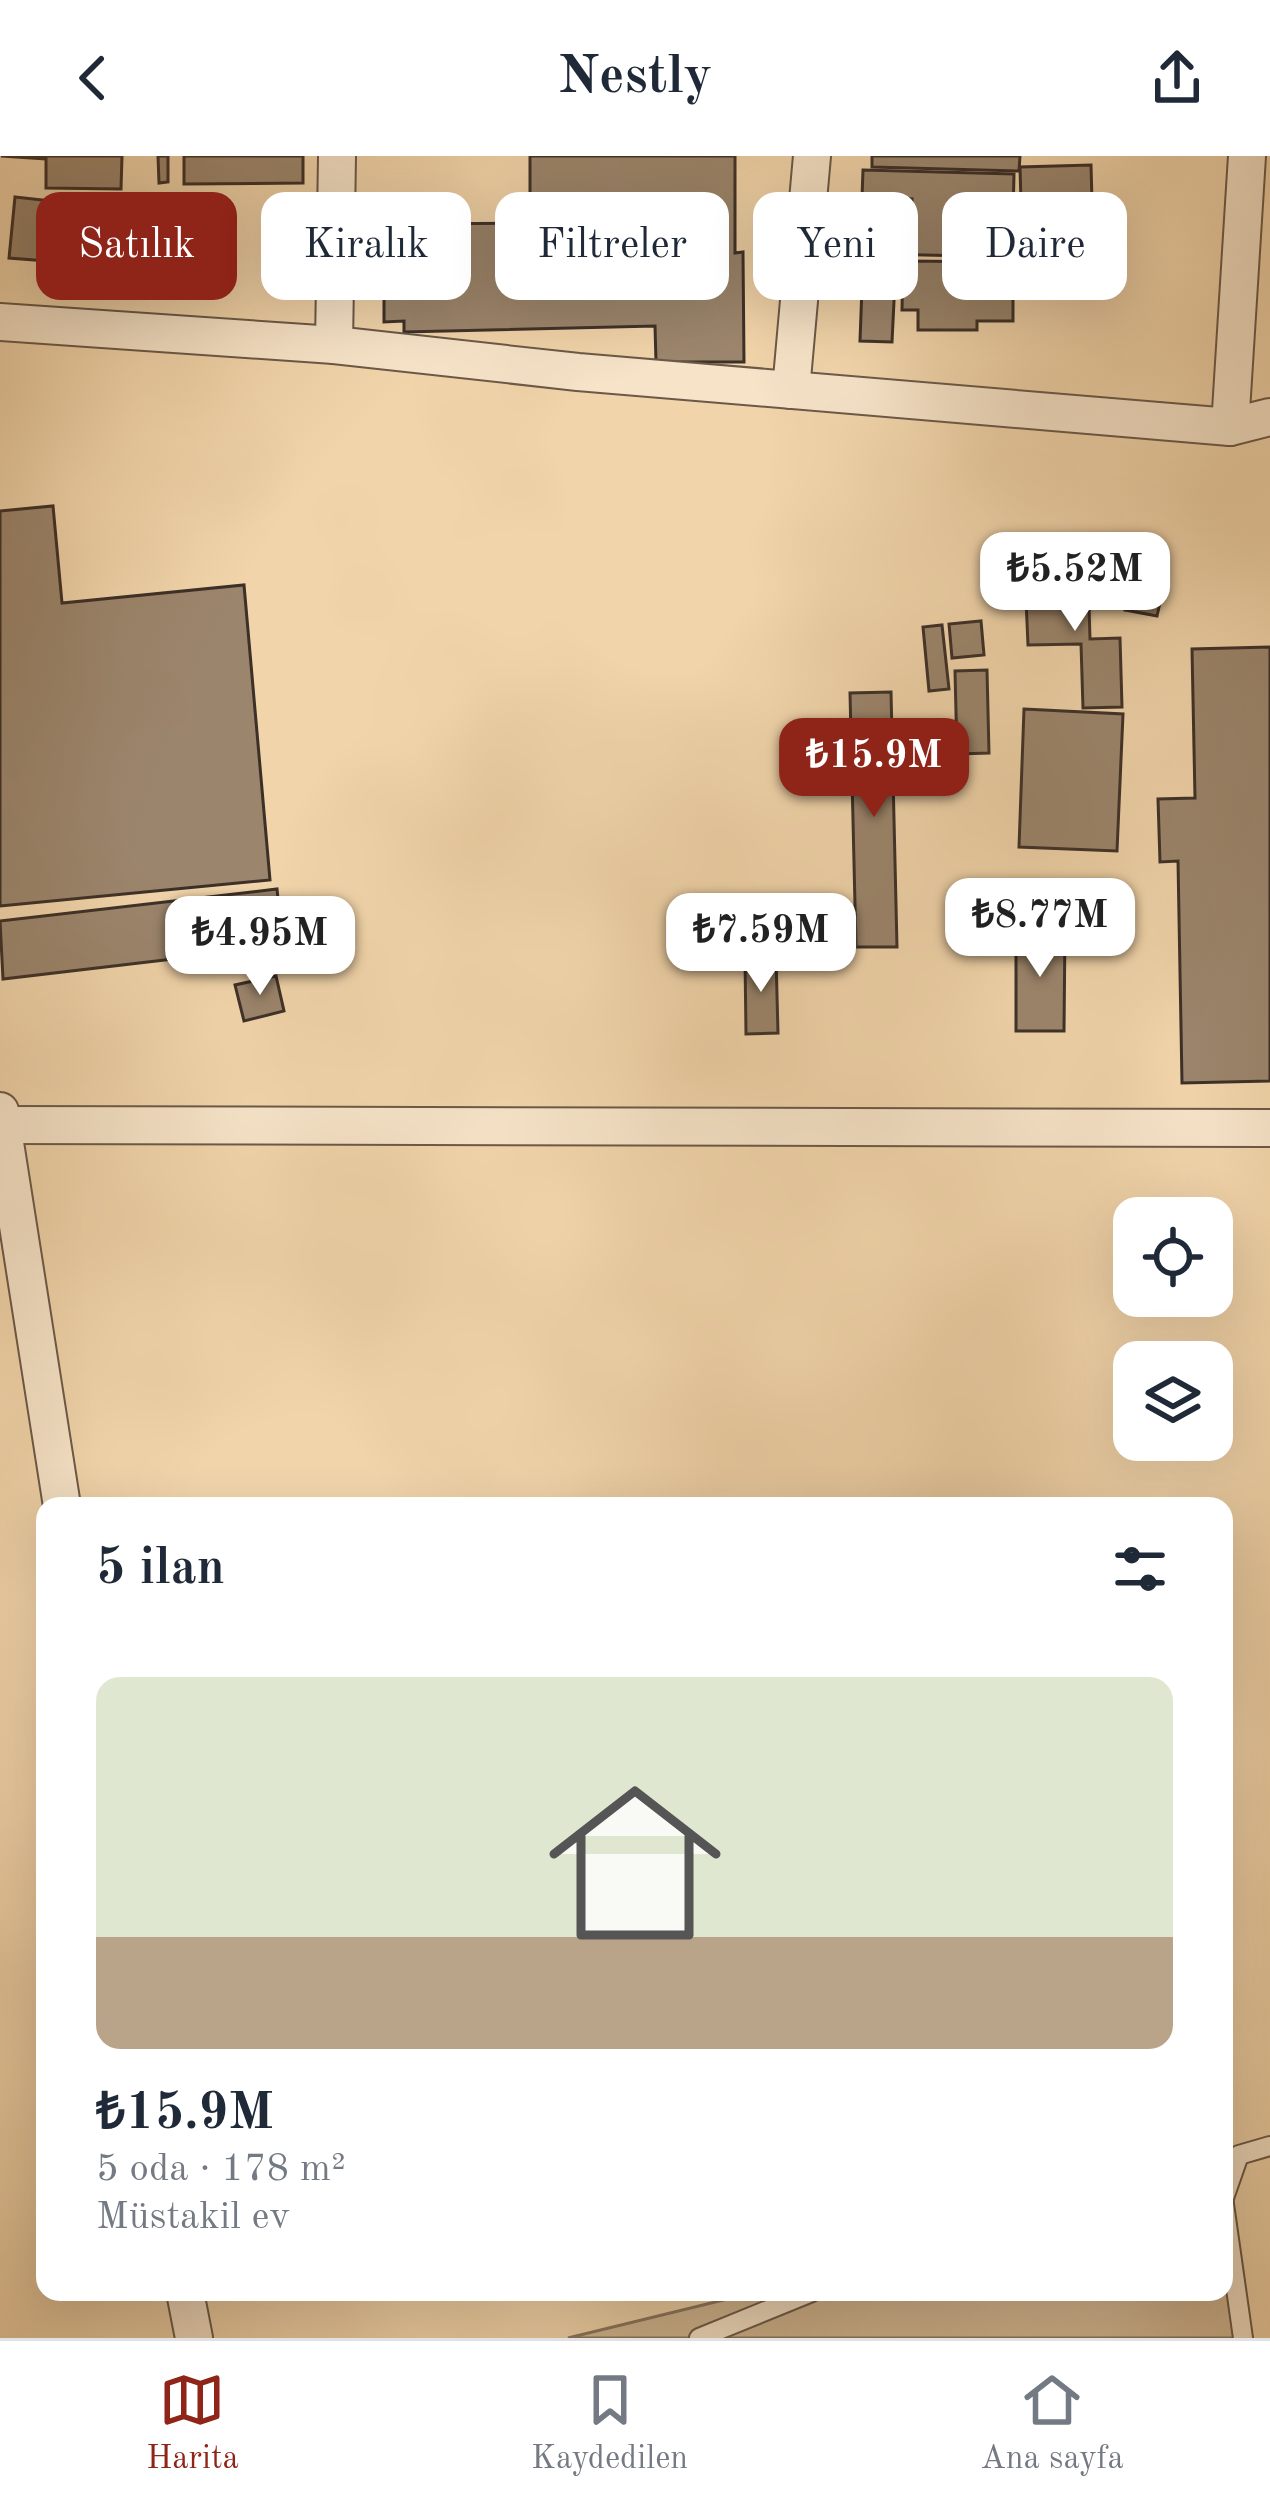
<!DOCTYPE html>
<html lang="tr">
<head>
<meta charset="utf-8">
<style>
  :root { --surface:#fff; --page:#f6f6f7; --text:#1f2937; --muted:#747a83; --line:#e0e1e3; --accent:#8f2418 }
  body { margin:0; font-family:"Old Standard TT",serif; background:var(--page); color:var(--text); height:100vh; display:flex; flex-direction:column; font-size:45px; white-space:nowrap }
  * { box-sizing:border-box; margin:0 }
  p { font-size:39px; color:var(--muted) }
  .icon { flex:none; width:66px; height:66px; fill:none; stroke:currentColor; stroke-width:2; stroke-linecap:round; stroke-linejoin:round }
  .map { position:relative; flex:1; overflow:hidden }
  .sheet { position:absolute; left:36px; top:1341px; width:1197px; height:804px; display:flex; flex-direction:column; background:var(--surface); border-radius:24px; box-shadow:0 12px 48px #0002 }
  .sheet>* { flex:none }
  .hud { position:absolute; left:36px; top:36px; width:1200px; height:108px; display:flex; gap:24px }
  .controls { position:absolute; left:1113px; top:1041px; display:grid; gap:24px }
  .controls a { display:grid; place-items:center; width:120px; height:120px; border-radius:24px; background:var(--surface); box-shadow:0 12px 48px #0002; font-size:60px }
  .price { position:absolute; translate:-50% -102px; padding:0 27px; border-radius:24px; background:#fff; color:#222; font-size:39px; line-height:78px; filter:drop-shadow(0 3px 6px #0008) }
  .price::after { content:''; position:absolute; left:50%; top:72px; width:36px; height:27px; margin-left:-18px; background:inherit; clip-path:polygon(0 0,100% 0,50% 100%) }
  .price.selected { background:var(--accent); color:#fff }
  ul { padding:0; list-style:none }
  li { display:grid; align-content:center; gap:24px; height:636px; padding:0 60px }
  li+li { border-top:3px solid var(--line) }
  li span { display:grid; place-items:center; height:372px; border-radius:24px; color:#555 }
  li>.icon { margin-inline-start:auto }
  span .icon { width:216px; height:216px; fill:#fffc; stroke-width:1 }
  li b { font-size:51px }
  h2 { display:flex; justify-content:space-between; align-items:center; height:144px; padding:0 60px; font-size:51px }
  .chip { padding:0 42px; border-radius:24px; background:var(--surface); box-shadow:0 12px 48px #0002; font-size:42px; line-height:108px }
  .chip.selected { background:var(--accent); color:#fff }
  header { display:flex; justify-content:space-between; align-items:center; height:156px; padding:0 60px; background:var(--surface); font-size:54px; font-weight:700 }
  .menu { display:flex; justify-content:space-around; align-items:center; height:168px; border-top:3px solid var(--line); background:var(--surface); font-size:33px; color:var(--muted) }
  .menu a { display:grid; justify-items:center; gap:6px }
  .menu .selected { color:var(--accent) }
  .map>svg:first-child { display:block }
  .garden { fill:#d2b894; stroke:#88745e; stroke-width:3 }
  .building { fill:#9b856c; stroke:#3d3028; stroke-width:3 }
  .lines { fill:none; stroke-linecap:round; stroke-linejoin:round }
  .service-casing { stroke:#6a5948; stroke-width:22 }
  .minor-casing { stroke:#6a5948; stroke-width:40 }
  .service { stroke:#f6e3c8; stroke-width:18 }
  .minor { stroke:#f6e3c8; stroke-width:36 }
</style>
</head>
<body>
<header><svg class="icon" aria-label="back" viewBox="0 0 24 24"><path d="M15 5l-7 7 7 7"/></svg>Nestly<svg class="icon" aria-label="share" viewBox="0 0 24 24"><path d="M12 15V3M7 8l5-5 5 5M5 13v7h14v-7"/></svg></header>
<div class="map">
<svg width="1270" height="2182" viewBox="0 0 1270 2182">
  <rect width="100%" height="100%" fill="#f1d4aa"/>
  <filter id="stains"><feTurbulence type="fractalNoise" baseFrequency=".00167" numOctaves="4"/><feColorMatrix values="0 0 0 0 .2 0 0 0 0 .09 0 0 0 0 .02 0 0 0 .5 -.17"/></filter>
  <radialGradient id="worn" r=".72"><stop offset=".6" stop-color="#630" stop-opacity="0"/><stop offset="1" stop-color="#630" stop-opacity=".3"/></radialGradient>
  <polygon class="garden" points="1224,2099 1236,2182 568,2182 756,2136 1224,2136"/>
  <g class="building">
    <polygon points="1,0 122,0 121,33 46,32 46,3"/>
    <polygon points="158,0 168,0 168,26 159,27"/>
    <polygon points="184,0 303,0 303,27 184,28"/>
    <polygon points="530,0 735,0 735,97 743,96 744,206 656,206 655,170 404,176 404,165 384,166 384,110 409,110 409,68 530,67"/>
    <polygon points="872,0 1020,0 1019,15 872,11"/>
    <polygon points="1091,9 1094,118 1023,120 1020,11"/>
    <polygon points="863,14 1014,18 1012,101 880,98 880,75 911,76 912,43 862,42"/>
    <polygon points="15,41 79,48 73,107 9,102"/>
    <polygon points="863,104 896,105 892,186 860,185"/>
    <polygon points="903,105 1013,106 1013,165 977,165 977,174 918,174 918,154 902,154"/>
    <polygon points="53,350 62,447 244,429 270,724 0,750 0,355"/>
    <polygon points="1133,413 1166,420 1157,460 1125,454"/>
    <polygon points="1088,419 1090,483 1120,482 1122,551 1083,552 1081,488 1028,489 1025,421"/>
    <polygon points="981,465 984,499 952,502 949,468"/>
    <polygon points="942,469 949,533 929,535 923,471"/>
    <polygon points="1270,491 1270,925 1182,927 1178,705 1160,706 1158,643 1195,642 1192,493"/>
    <polygon points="987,514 989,597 957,598 955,515"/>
    <polygon points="891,536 897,791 856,791 850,537"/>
    <polygon points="1024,553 1123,558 1117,695 1019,691"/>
    <polygon points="277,733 283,790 3,823 0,765"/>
    <polygon points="1016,772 1065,773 1064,875 1016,875"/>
    <polygon points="745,801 776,801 778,877 746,878"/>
    <polygon points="276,820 284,855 244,865 235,829"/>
  </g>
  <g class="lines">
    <defs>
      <g id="service">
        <polyline points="1224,2042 1239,1999 1270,1990"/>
        <polyline points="1224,2048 1243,2182"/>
        <polyline points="699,2182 812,2136"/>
      </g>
      <g id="minor">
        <polyline points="0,166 334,189 578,216 1230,271 1270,261"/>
        <polyline points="334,189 337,0"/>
        <polyline points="791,234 812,0"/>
        <polyline points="1230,271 1247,0"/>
        <polyline points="0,955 62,1350"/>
        <polyline points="0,969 1270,972"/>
        <polyline points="185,2136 194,2182"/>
      </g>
    </defs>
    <use href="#service" class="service-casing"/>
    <use href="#minor" class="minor-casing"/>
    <use href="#service" class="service"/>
    <use href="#minor" class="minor"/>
  </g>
  <rect width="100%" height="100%" filter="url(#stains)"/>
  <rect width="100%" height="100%" fill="url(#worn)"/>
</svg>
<div class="controls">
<a><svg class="icon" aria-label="locate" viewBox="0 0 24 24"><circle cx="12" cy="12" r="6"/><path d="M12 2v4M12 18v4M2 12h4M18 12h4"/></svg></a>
<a><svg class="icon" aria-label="layers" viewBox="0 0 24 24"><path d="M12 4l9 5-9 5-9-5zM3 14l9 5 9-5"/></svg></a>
</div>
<b class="price" style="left:1075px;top:478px">₺5.52M</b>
<b class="price selected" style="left:874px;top:664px">₺15.9M</b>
<b class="price" style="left:1040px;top:824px">₺8.77M</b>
<b class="price" style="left:761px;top:839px">₺7.59M</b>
<b class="price" style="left:260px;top:842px">₺4.95M</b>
<div class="hud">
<a class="chip selected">Satılık</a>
<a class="chip">Kiralık</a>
<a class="chip">Filtreler</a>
<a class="chip">Yeni</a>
<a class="chip">Daire</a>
</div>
<section class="sheet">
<h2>5 ilan<svg class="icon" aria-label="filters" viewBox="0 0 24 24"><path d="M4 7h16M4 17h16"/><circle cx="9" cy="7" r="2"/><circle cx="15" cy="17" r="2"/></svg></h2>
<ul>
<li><span style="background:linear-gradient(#dfe7d0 70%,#b9a48a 0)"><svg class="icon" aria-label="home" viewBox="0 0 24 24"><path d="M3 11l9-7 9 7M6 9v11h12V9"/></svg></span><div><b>₺15.9M</b><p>5 oda · 178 m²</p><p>Müstakil ev</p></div></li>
</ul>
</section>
</div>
<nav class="menu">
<a class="selected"><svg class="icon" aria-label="map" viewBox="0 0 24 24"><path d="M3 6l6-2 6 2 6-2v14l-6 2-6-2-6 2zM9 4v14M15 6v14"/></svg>Harita</a>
<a><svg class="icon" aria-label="saved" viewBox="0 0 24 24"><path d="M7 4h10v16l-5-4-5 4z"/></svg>Kaydedilen</a>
<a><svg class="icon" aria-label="home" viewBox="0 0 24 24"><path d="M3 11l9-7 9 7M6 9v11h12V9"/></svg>Ana sayfa</a>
</nav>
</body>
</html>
